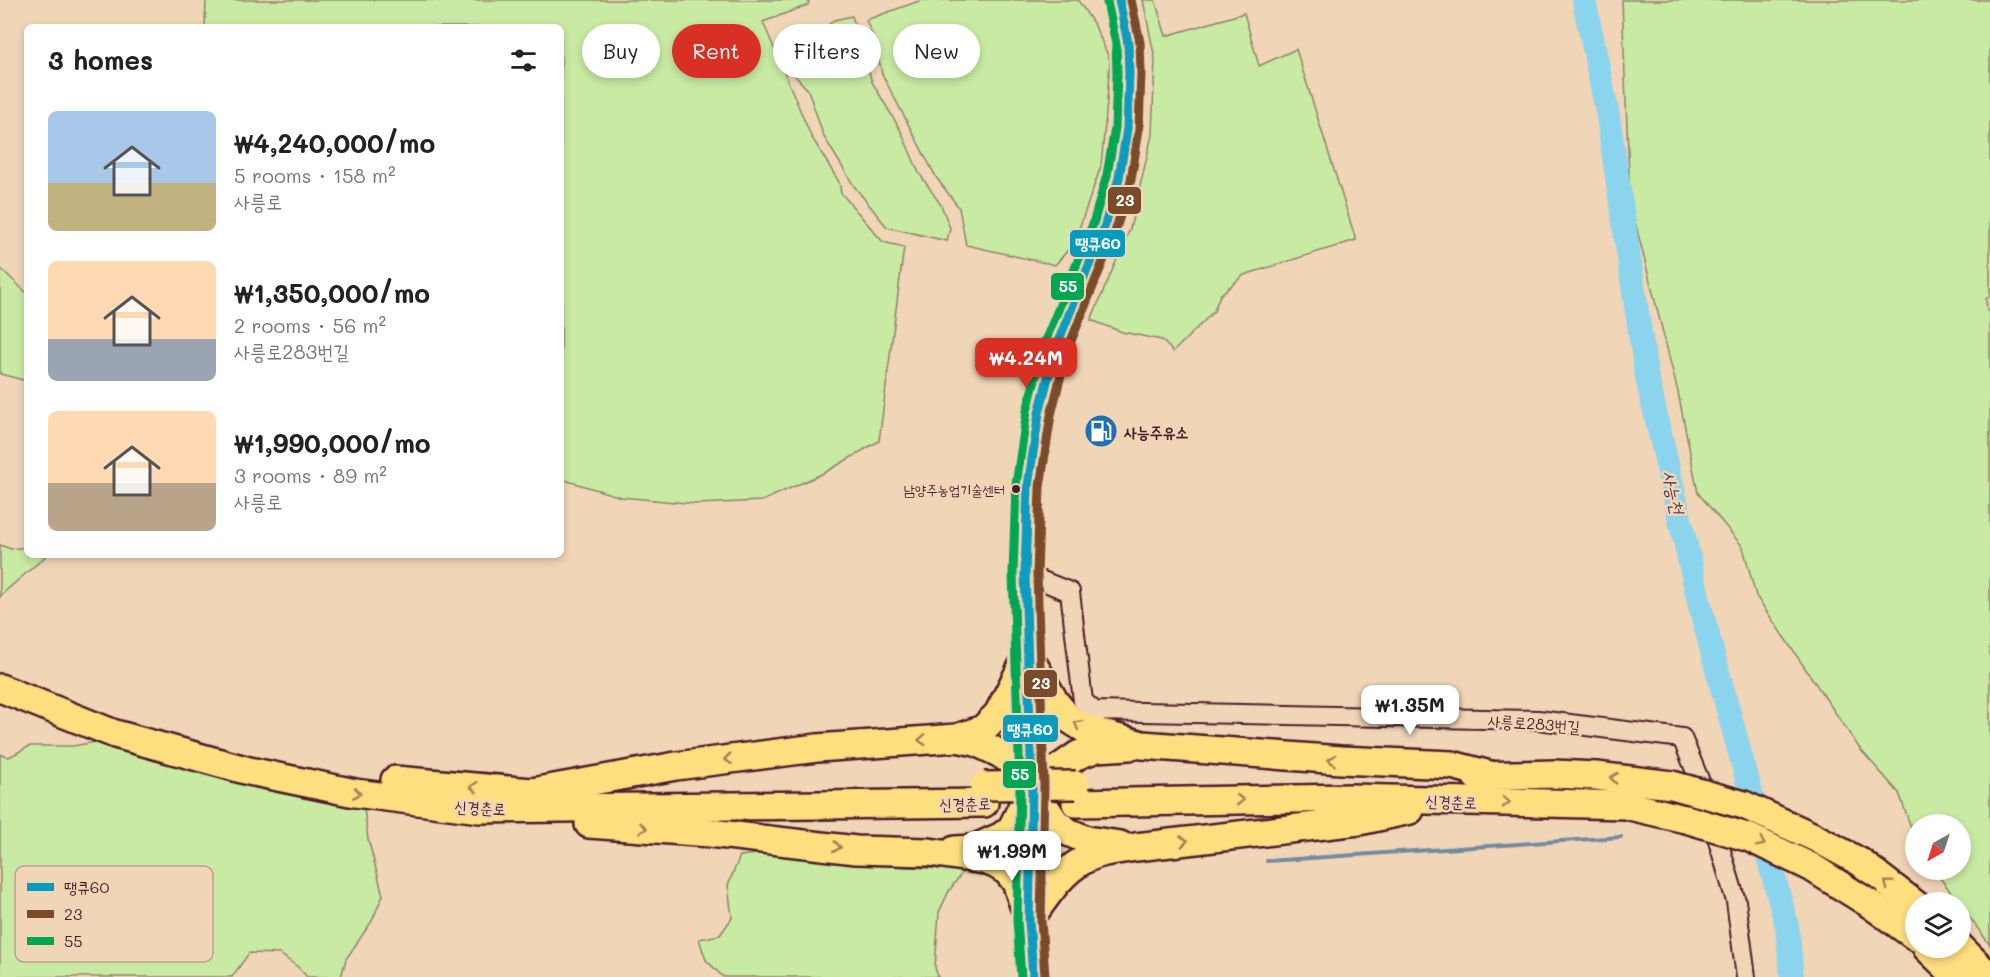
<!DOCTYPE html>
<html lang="en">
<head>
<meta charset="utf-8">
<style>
  :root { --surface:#fff; --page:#f6f6f6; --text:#222; --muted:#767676; --accent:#d93025 }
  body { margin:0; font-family:Mali,"Poor Story",sans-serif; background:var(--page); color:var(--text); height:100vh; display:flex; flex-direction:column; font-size:22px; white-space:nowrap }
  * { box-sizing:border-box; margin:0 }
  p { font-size:20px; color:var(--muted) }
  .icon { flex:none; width:33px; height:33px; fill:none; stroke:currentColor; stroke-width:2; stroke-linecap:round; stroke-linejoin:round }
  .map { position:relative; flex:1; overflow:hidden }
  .side { position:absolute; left:24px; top:24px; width:540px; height:534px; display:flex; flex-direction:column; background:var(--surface); border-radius:9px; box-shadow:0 3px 9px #0003 }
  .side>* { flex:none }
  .banner { position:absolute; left:582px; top:24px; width:570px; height:54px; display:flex; gap:12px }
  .needle { width:39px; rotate:219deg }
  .tools { position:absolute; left:1905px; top:814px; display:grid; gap:12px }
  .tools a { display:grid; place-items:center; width:66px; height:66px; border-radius:50%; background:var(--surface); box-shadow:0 3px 9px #0003; font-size:30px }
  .price { position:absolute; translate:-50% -51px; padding:0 14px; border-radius:12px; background:#fff; color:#222; font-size:20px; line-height:39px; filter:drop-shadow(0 2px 3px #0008) }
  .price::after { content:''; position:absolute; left:50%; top:36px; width:18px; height:14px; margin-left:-9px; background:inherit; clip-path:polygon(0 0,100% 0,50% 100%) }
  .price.selected { background:var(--accent); color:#fff }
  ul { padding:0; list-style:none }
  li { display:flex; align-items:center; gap:18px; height:150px; padding:0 24px }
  li span { display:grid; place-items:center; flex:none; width:168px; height:120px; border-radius:9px; color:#555 }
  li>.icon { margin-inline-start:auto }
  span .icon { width:72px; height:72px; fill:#fffc; stroke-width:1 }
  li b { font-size:26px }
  h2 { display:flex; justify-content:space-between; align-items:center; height:72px; padding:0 24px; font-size:26px }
  .pill { padding:0 21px; border-radius:27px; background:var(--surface); box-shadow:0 3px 9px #0003; font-size:21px; line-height:54px }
  .pill.selected { background:var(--accent); color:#fff }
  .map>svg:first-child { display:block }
  .green { fill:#c8eaa3; stroke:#898467; stroke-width:1.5 }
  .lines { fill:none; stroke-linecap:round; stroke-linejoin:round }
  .stream { stroke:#718c9f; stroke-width:4 }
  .river { stroke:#8bd4ed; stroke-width:24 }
  .minor-casing { stroke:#4a1f2b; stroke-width:22 }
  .highway-casing { stroke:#4a1f2b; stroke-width:32 }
  .minor { stroke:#f1d5b7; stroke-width:18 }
  .highway { stroke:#fedf80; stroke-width:27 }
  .highway-bridge-casing { stroke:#4a1f2b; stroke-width:32; stroke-linecap:butt }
  .highway-bridge { stroke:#fedf80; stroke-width:27 }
  .bus-1-casing { stroke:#f1d5b7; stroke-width:14 }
  .bus-2-casing { stroke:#f1d5b7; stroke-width:14 }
  .bus-3-casing { stroke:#f1d5b7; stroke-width:14 }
  .bus-1 { stroke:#079bbe; stroke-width:9 }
  .bus-2 { stroke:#7a4b2a; stroke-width:9 }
  .bus-3 { stroke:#00a651; stroke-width:9 }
  .oneway { stroke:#a47f56 }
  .bus-dot { fill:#4a1f2b; stroke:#f1d5b7; stroke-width:2 }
  .labels { text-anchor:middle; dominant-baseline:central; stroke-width:5; stroke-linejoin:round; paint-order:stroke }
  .bus-label { font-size:14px; fill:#4a1f2b; stroke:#f1d5b7; text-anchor:end }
  .poi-label { font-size:16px; font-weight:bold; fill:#4a1f2b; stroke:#f1d5b7; text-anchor:start }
  .street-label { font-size:16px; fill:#4a1f2b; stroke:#f1d5b7 }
  .water-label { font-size:18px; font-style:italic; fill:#543a48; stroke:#f1d5b7 }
  .key { fill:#f1d5b7; stroke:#bf9e8d; stroke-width:1.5 }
  .key-label { font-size:16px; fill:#4a1f2b }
  .line-badge { stroke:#f1d5b7; stroke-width:2 }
  .badge-label { font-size:16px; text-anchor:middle; font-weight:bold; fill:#fff }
</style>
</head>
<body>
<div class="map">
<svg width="1990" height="977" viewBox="0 0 1990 977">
  <rect width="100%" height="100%" fill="#f1d5b7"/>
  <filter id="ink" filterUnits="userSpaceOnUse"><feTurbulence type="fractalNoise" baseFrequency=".0167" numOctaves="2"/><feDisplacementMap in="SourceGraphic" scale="12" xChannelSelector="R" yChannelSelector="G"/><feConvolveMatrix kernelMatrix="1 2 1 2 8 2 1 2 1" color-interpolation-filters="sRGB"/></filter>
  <g filter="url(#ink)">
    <g class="green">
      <polygon points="206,0 809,0 808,5 763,22 811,136 839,182 841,193 883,242 904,247 879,441 826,472 762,501 697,504 621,497 561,479 561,27 205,27"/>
      <polygon points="922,0 1078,0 1095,26 1110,60 1106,113 1101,166 1074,243 1055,265 966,245 959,208 936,177 882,74 875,42 866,20"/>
      <polygon points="1143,0 1155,0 1166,36 1244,13 1259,66 1296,49 1356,240 1244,275 1220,295 1214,311 1173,352 1162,340 1122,332 1091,320 1130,229 1152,135 1155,59"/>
      <polygon points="1622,0 1990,0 1990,296 1986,299 1987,311 1990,311 1990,945 1961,906 1960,903 1959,903 1934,870 1960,870 1960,825 1916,825 1915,839 1899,793 1860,749 1756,596 1743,547 1698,493 1678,392 1630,202"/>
      <polygon points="852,16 872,82 901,131 919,173 941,205 950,228 947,241 887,227 854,186 824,137 808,90 789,69 801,50 834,20"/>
      <polygon points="0,268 27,293 27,381 0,374"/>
      <polygon points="0,545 11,549 27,547 27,555 47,555 1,595 0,598"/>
      <polygon points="107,740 296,794 364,808 368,839 383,895 372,921 346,959 341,977 307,977 299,968 280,954 249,953 232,977 0,977 0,754 9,757 30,746 73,746"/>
      <polygon points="767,853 873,865 964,870 949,891 939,912 935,968 938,977 723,977 706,960 699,939 720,935 732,918 728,885 740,856"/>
    </g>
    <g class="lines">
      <polyline class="stream" points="1267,861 1621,837"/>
      <polyline class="river" points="1584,0 1608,116 1646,373 1701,610 1787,926 1792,977"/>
      <defs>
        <g id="minor">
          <polyline points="1025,574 1070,592 1083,701 1094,711 1538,720 1682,738 1701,784 1736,901 1746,977"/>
          <polyline points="1033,977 1029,920 1032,787 1025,574 1026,520 1028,486 1039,413 1056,347 1104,228 1119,178 1127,129 1129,73 1128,43 1119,0"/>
        </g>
        <g id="highway">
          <polyline points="0,688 115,734 249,771 355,793 480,809 984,803"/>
          <polyline points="957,738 976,742 999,753 1017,765 1055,822 1068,832 1087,840 1120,845"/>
          <polyline points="1476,776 1554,774 1596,776 1672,785"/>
          <polyline points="395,780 532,792 548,791"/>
          <polyline points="532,792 676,766 817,748 957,738 983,729 998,714 1028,655 1055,702 1069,719 1085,729 1142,745 1341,760 1452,765 1494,776"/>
          <polyline points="1076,803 1351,798 1625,805 1686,819"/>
          <polyline points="589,824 710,833 856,850 929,852 984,860 995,864 1007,871 1016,882 1029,920"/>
          <polyline points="955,850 973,849 1002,836 1012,828 1032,787 1078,755 1097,748 1129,746"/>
          <polyline points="1860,862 1916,905"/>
          <polyline points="1870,904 1916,937"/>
          <path d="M1029,920C1044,900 1059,874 1082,861C1098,851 1118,850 1136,847L1359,821L1410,810"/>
          <polyline points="1960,947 1990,977"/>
          <polyline points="1927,948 1957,977"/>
        </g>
      </defs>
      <use href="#minor" class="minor-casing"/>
      <use href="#highway" class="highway-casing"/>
      <use href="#minor" class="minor"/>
      <use href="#highway" class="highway"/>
      <defs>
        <g id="highway-bridge">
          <polyline points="1672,785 1744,805 1814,837 1860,862"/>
          <polyline points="984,786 1076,785"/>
          <polyline points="1686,819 1750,838 1811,867 1870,904"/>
        </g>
      </defs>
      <use href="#highway-bridge" class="highway-bridge-casing"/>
      <use href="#highway-bridge" class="highway-bridge"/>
      <defs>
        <polyline id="bus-1" points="1033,977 1029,920 1032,787 1025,574 1028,486 1039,413 1056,347 1104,228 1119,178 1127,129 1129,73 1128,43 1119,0"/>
        <polyline id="bus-2" points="1045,976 1041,920 1044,787 1037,574 1040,487 1051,415 1067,351 1115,232 1131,180 1139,129 1141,73 1140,42 1131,0"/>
        <polyline id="bus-3" points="1021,977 1017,920 1020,787 1013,574 1016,485 1027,411 1044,344 1093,224 1107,175 1115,128 1117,73 1116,44 1107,2"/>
      </defs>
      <use href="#bus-1" class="bus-1-casing"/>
      <use href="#bus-2" class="bus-2-casing"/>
      <use href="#bus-3" class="bus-3-casing"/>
      <use href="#bus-1" class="bus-1"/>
      <use href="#bus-2" class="bus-2"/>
      <use href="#bus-3" class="bus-3"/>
    </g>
    <defs><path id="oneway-chevron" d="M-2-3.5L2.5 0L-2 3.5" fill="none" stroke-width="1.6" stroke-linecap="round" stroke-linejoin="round" transform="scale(1.5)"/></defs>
    <g class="oneway">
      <use href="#oneway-chevron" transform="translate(1078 724) rotate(-149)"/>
      <use href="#oneway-chevron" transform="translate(922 740) rotate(176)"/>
      <use href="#oneway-chevron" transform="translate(728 759) rotate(173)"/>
      <use href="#oneway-chevron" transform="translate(1332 760) rotate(-176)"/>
      <use href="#oneway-chevron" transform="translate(1614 778) rotate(-173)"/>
      <use href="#oneway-chevron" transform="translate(474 787) rotate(-176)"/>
      <use href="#oneway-chevron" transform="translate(357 793) rotate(9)"/>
      <use href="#oneway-chevron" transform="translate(1240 800) rotate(-1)"/>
      <use href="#oneway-chevron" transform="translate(1506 802) rotate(1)"/>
      <use href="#oneway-chevron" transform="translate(643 828) rotate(4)"/>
      <use href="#oneway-chevron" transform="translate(1184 841) rotate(-7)"/>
      <use href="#oneway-chevron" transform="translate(1761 843) rotate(26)"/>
      <use href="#oneway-chevron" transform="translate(837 847) rotate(7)"/>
      <use href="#oneway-chevron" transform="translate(1888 884) rotate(-143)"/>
    </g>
  </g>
  <defs>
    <symbol id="fuel-disc" viewBox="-11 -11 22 22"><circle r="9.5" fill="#1f6fb2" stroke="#f1d5b7"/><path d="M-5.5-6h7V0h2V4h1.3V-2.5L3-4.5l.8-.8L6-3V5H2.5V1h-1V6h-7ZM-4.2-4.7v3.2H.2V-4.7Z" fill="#fff"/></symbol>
  </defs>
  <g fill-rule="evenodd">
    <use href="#fuel-disc" x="1082" y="412" width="38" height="38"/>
  </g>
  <circle class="bus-dot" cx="1016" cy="489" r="5"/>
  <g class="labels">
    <g class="bus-label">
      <text x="1005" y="489">남양주농업기술센터</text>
    </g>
    <g class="poi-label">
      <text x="1124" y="431">사능주유소</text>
    </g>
    <g class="street-label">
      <text transform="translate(1534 723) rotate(4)">사릉로283번길</text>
      <text transform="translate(1451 801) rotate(2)">신경춘로</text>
      <text transform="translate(965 803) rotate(-1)">신경춘로</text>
      <text transform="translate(480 807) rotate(3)">신경춘로</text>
    </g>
    <g class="water-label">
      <text transform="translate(1674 492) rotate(77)">사능천</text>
    </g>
  </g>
  <rect x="15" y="866" width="198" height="96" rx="9" class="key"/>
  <rect x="27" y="883" width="27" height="8" fill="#079bbe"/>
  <rect x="27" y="910" width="27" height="8" fill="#7a4b2a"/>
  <rect x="27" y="937" width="27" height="8" fill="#00a651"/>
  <g class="key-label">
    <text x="64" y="893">땡큐60</text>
    <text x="64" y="920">23</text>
    <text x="64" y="947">55</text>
  </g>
  <g class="line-badge">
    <rect x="1107" y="186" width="35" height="29" rx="6" fill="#7a4b2a"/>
    <rect x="1069" y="229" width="57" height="29" rx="6" fill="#079bbe"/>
    <rect x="1050" y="272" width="35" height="29" rx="6" fill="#00a651"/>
    <rect x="1023" y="669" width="35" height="29" rx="6" fill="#7a4b2a"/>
    <rect x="1002" y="714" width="57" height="29" rx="6" fill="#079bbe"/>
    <rect x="1002" y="760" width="35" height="29" rx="6" fill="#00a651"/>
  </g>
  <g class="badge-label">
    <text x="1125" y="206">23</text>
    <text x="1098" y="249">땡큐60</text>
    <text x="1068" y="292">55</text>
    <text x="1041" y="689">23</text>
    <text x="1030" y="735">땡큐60</text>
    <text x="1020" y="780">55</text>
  </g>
</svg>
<div class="tools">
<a><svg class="needle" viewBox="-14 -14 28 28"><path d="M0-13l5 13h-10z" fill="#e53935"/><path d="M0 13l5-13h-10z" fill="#767676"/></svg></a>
<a><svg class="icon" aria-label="layers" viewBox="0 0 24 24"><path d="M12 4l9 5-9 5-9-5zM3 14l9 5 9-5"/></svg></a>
</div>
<b class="price selected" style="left:1026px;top:389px">₩4.24M</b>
<b class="price" style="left:1410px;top:736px">₩1.35M</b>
<b class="price" style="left:1012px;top:882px">₩1.99M</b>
<div class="banner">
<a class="pill">Buy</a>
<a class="pill selected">Rent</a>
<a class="pill">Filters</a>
<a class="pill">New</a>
</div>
<section class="side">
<h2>3 homes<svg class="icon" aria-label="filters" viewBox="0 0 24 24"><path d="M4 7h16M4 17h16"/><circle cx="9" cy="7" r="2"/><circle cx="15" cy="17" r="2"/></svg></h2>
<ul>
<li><span style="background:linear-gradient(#a9c7e8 60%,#c2b280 0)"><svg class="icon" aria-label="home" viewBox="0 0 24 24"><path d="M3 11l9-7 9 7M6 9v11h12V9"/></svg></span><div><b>₩4,240,000/mo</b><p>5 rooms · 158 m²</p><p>사릉로</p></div></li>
<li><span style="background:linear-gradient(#ffd9b3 65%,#9aa5b1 0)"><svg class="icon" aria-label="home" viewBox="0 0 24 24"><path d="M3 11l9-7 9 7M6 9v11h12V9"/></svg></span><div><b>₩1,350,000/mo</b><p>2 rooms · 56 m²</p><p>사릉로283번길</p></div></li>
<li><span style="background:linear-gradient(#ffd9b3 60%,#b9a48a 0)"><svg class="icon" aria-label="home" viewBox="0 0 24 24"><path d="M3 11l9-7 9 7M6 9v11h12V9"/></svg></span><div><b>₩1,990,000/mo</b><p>3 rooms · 89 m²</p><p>사릉로</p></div></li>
</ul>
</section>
</div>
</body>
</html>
